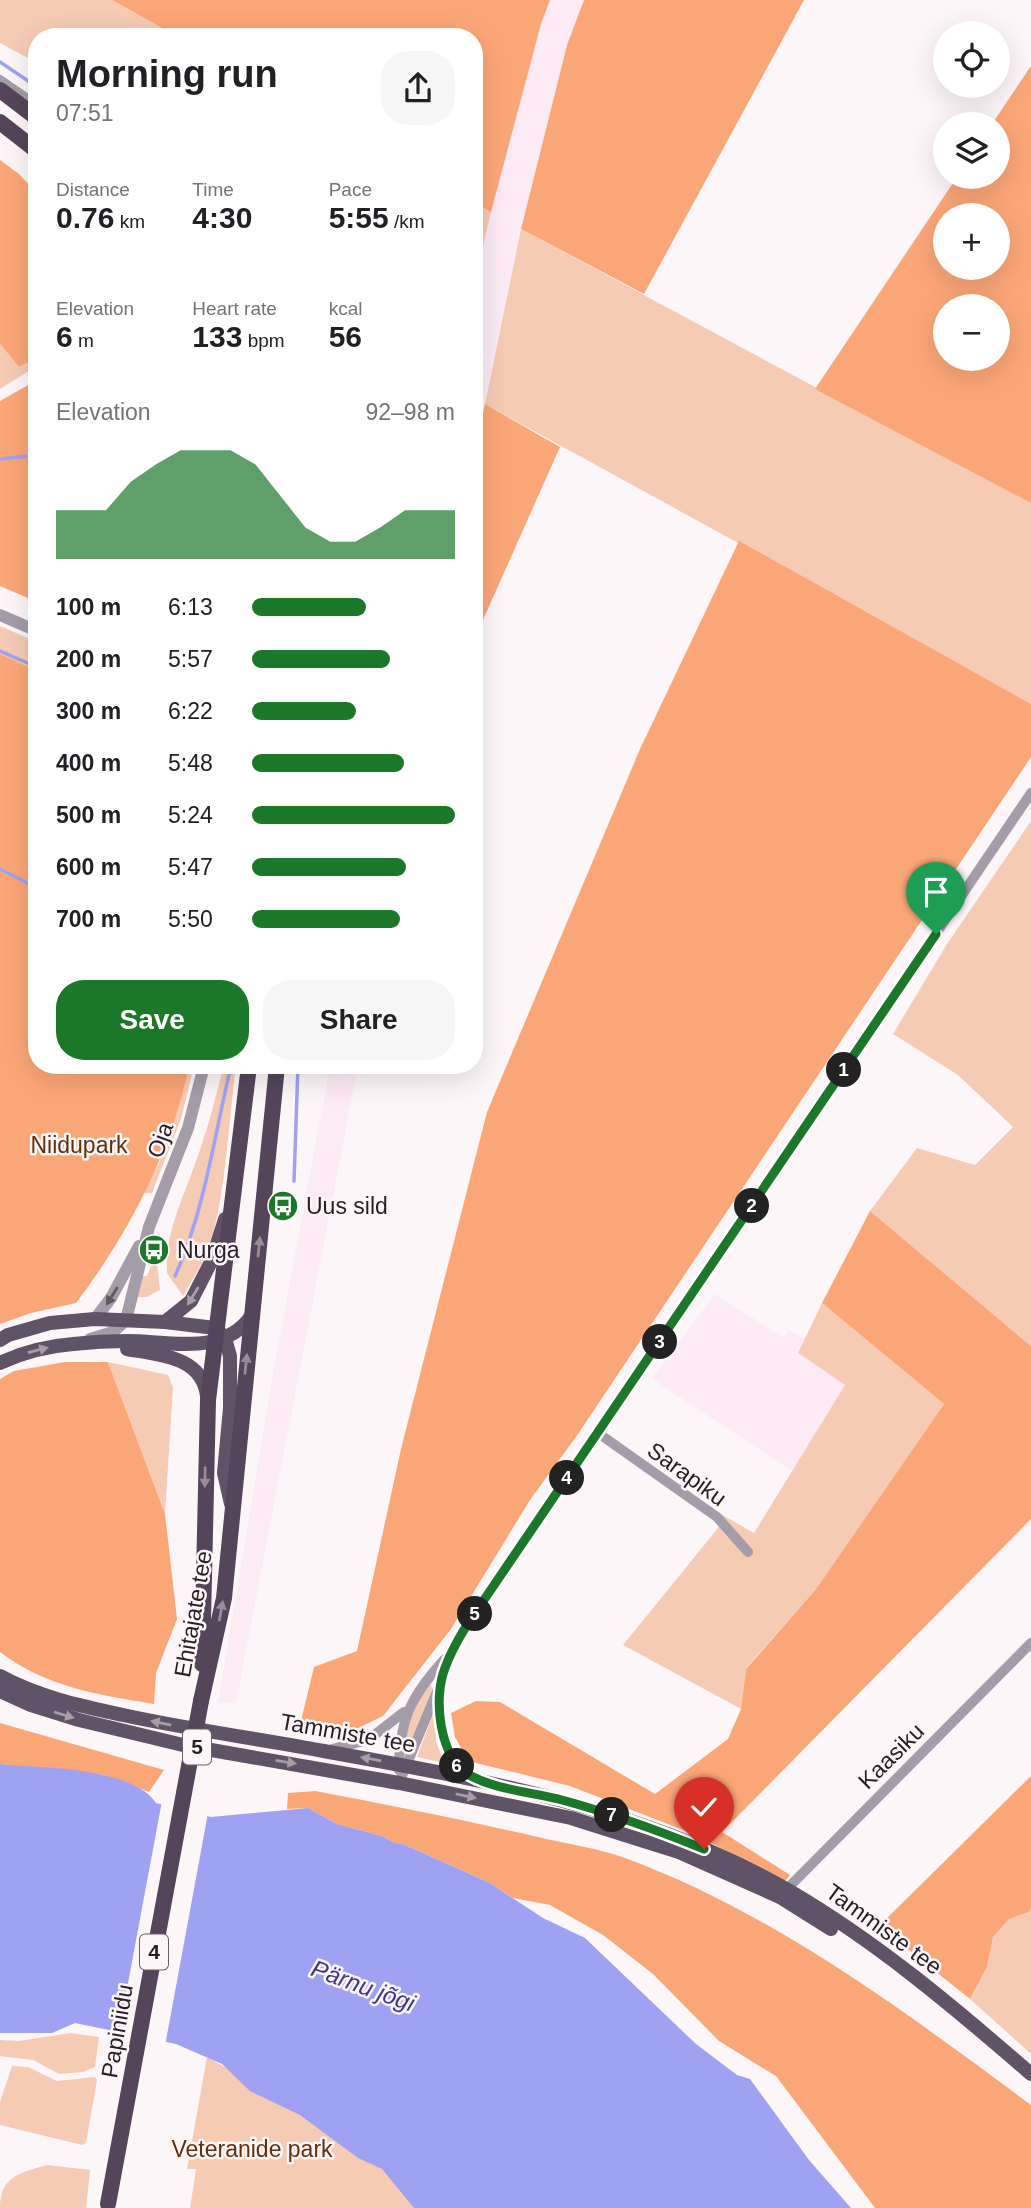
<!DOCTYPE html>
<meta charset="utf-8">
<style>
body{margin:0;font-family:Helvetica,sans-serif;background:#f6f6f6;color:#202124;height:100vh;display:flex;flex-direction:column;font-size:26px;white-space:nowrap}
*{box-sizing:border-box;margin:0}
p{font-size:23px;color:#757577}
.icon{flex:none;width:38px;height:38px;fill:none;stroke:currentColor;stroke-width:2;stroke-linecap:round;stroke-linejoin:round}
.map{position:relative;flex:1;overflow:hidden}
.panel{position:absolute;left:28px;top:28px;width:455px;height:1046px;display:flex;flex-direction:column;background:#fff;border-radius:28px;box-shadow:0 7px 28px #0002}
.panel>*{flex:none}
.controls{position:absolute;left:933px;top:21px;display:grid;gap:14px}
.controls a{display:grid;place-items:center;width:77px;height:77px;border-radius:50%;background:#fff;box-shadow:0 7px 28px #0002;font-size:35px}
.pin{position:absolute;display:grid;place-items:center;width:60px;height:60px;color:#fff;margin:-72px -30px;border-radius:50% 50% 50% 0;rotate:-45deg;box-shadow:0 0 7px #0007}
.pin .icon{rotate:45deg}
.km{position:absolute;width:35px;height:35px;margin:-18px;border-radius:50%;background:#222;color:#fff;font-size:19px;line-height:35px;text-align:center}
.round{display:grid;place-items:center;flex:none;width:74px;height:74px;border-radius:28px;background:#f6f6f6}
.headline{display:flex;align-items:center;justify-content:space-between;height:119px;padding:0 28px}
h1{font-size:38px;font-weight:800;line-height:52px}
.figures{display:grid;grid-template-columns:repeat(3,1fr);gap:10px;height:119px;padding:7px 28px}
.figures div{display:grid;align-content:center}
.figures b{font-size:30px;font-weight:800}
.figures small{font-size:19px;font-weight:400}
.figures p{font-size:19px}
.chart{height:196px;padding:14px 28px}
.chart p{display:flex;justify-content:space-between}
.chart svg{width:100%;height:126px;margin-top:7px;fill:#1b7828;opacity:.7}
.action{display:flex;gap:14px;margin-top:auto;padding:14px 28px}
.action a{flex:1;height:80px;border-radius:28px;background:#1b7828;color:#fff;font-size:28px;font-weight:800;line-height:80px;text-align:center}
.action a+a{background:#f6f6f6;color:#202124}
ul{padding:0 28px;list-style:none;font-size:23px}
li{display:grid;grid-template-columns:112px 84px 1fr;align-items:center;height:52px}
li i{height:18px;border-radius:9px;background:#1b7828}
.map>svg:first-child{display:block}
</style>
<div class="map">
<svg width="1031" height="2208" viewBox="0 0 1031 2208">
<rect width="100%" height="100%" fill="#fdf6f9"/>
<!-- built -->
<g fill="#fcebf4">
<polygon points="550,0 584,0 567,45 521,228 474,456 474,285 490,212 541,24"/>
<polygon points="330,1066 358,1066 236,1703 218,1703 274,1368"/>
<polygon points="715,1294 784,1338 789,1330 805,1339 798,1353 845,1385 793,1472 652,1379"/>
</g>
<!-- green -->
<g fill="#f6cbb4">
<polygon points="0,0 112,0 178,37 37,37 37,63 0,43"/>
<polygon points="474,203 491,212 474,285"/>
<polygon points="521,229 1031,503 1031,704 485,404"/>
<polygon points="0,344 19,367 37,358 37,366 0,389"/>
<polygon points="0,626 37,642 37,672 0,655"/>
<polygon points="1031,821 1031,1346 870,1211 917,1148 975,1165 1013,1127 958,1075 893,1034 947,944"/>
<polygon points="189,1066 194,1066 181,1119 152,1193 144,1193 160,1161"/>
<path d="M224 1066H236C229 1119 226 1187 212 1238 206 1259 194 1277 183 1296L167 1273C165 1233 182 1201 195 1164 207 1132 215 1099 224 1066Z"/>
<polygon points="156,1255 160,1290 147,1297 137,1297 142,1276 147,1276"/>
<polygon points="822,1303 944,1404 816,1589 746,1668 741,1709 623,1645 718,1528 721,1514 754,1533 845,1385 798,1353"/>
<polygon points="108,1362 168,1375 173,1387 165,1514"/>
<path d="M431 1684 432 1689 405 1756C399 1732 417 1701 431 1684Z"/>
<polygon points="435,1709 436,1742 445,1763 417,1757"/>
<polygon points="1031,1908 1031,2054 970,1999 987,1967 993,1937 1009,1919 1029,1912"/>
<polygon points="70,2033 99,2037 95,2067 83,2072 59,2074 33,2060 0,2056 0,2040 19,2041"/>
<polygon points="207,2057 269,2092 406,2181 415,2208 190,2208 196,2169 187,2169"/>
<polygon points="12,2066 28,2067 57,2081 95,2077 97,2080 86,2143 82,2145 0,2125 0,2102"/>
<path d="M47 2165 90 2170 86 2208H0C0 2176 20 2173 47 2165Z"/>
</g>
<!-- forest -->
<g fill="#fba677" fill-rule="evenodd">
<polygon points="112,0 550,0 541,24 491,212 474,203 474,37 178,37"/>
<polygon points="584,0 804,0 644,294 521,229 567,45"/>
<path d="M1031 66V503L815 389 957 177H998V124H992ZM945 215H998V268H945ZM945 306H998V359H945Z"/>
<polygon points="0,160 19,174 37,193 37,358 19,367 0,344"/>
<polygon points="37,380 37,602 0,586 0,401"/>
<polygon points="485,404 560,447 474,640 474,456"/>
<polygon points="739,541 1031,704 1031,757 578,1434 530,1500 451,1629 383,1716 348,1733 300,1725 314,1667 357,1651 401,1449 487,1112 640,749"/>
<path d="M0 654 37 671V1066H189C171 1153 129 1233 76 1303L31 1313 0 1324Z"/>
<polygon points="870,1211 1031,1346 1031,1519 722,1832 790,1875 785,1881 696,1835 570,1786 468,1761 455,1737 451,1713 476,1701 500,1702 655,1794 728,1739 741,1709 746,1669 816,1589 944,1404 822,1303"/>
<path d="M65 1362H108L165 1514 177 1619 156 1673 154 1704C99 1695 46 1687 0 1652V1379L14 1371Z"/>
<polygon points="0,1723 164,1770 149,1792 104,1775 0,1764"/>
<polygon points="1031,1776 1031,1908 1029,1912 1009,1919 993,1937 987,1967 970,1999 879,1926"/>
<path d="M315 1791C389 1805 464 1820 538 1837 566 1844 598 1848 625 1858 774 1913 904 2011 1031 2105V2208H875L776 2076 719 2041 653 1974 603 1935 550 1905 513 1898 490 1883 403 1844 395 1843 382 1836 337 1824 308 1808 287 1809 288 1793Z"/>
</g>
<!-- water -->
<path fill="#9fa1f3" d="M0 1764C41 1768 132 1767 156 1803L211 1817 308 1808 337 1824 382 1836 395 1843 403 1844 490 1883 543 1918 585 1938 696 2044 737 2075 750 2079 809 2160 851 2208H414L382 2169 358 2158 300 2115 250 2091 222 2064 176 2044 75 2023 52 2033H0Z"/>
<!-- pier -->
<polygon fill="#fdf6f9" points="162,1801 208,1813 165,2046 118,2037"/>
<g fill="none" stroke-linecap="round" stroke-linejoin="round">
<!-- stream -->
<g stroke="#9fa1f3" stroke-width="3.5">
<polyline points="0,62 37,87"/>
<polyline points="0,459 37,455"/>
<polyline points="0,651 37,667"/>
<polyline points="0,869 37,888"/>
<polyline points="294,1181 298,1066"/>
<path d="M175 1276C205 1210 214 1136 231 1066"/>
</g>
<!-- minor -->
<g stroke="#a49ca8" stroke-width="10">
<polyline points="0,80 29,100 37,109"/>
<polyline points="598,1433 717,1517 748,1552"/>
<path d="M441 1691C440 1724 440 1759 473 1776"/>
<polyline points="332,1749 368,1740 404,1712"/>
<path d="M399 1770C399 1720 411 1696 445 1659"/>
<polyline points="399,1783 459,1638 1031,793"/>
<polyline points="782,1894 1031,1643"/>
</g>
<!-- tertiary -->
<g stroke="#a49ca8" stroke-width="12">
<polyline points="0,615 37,631"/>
<polyline points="95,1319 111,1298 139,1246"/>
<polyline points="90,1339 113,1332 126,1320 149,1227 188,1128 204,1066"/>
</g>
<!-- primary -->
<g stroke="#605267" stroke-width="14">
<polyline points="165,1322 191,1301 212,1260 225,1219"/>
<polyline points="0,1340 8,1335 50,1323 95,1319 165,1322 215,1328 225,1338 230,1356 230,1408 224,1473 231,1504"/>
<path d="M127 1349C159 1355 202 1356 207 1396"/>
<path d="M0 1363C23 1352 48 1346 73 1344 91 1342 109 1341 127 1341 170 1341 224 1357 252 1315"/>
<path d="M0 1676C38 1697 81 1706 123 1715 192 1730 261 1739 329 1752 486 1780 649 1810 788 1890 876 1941 955 2008 1031 2074"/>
<polyline points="0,1691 31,1705 79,1720 183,1745 399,1783 571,1818 679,1852 780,1897 831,1929"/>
</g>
<!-- trunk -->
<g stroke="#54455b" stroke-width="16">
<polyline points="0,90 37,118"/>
<polyline points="0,122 37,151"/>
<polyline points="202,1664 208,1400 249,1066"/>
<polyline points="201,1701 224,1598 277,1066"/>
</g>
<!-- trunk-bridge -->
<polyline stroke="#54455b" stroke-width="16" points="108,2204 201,1701"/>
</g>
<!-- one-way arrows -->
<defs><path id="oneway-solid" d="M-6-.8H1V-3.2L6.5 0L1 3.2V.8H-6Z" transform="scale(1.75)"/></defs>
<g fill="#988c9a">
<use href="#oneway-solid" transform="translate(259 1247) rotate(-84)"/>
<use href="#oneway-solid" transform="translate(246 1364) rotate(-84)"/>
<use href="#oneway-solid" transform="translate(205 1477) rotate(91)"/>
<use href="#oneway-solid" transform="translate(221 1611) rotate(-80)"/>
</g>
<use fill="#61575f" href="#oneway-solid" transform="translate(112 1296) rotate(122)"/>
<g fill="#a79ca9">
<use href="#oneway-solid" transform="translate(193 1296) rotate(121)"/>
<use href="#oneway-solid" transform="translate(38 1350) rotate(-14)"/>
<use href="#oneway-solid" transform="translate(64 1715) rotate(17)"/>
<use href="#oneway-solid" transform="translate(161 1723) rotate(-168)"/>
<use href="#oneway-solid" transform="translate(371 1759) rotate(-170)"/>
<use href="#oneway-solid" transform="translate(286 1762) rotate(9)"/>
<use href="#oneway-solid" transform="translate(466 1796) rotate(11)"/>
</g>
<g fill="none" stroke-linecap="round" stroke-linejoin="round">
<!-- route casing -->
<g stroke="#fff" stroke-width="14">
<path id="route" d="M704 1849C657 1830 610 1813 562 1800 531 1792 497 1790 469 1775 439 1757 433 1698 445 1668 455 1641 472 1617 488 1594L936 934"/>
</g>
<!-- route -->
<use href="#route" stroke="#1b7828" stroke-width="9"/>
</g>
<!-- icons -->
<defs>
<g id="bus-disc" transform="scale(1.575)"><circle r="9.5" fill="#1b7828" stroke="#fdf6f9"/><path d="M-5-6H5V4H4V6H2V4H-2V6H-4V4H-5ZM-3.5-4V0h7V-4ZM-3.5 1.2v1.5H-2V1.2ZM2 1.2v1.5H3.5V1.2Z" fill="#fff"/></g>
</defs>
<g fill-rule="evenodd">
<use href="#bus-disc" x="283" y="1206"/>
<use href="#bus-disc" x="154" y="1250"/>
</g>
<g text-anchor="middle" stroke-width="5" stroke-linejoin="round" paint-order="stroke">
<!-- shield labels -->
<g fill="#fdf6f9" stroke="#695f64" stroke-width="2">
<rect x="183" y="1729.5" width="28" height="35" rx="5"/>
<rect x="140" y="1934.5" width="28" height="35" rx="5"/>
</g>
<g font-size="21" font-weight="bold" fill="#2a1e24">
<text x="197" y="1754">5</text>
<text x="154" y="1959">4</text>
</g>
<!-- street labels -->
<g font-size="23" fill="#2a1e24" stroke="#fdf6f9">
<text transform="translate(160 1140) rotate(-70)" y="8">Oja</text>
<text transform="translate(687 1474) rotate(36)" y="8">Sarapiku</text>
<text transform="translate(193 1614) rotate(-80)" y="8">Ehitajate tee</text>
<text transform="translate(348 1733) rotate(10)" y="8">Tammiste tee</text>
<text transform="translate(891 1756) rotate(-45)" y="8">Kaasiku</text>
<text transform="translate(884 1929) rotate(36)" y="8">Tammiste tee</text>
<text transform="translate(117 2031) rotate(-80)" y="8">Papiniidu</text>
</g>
<!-- park labels -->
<g font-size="23" fill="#642f0b" stroke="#fdf6f9">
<text x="79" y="1153">Niidupark</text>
<text x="252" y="2157">Veteranide park</text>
</g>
<!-- poi labels -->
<g font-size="23" fill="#2a1e24" stroke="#fdf6f9" text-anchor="start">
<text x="306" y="1214">Uus sild</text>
<text x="177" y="1258">Nurga</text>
</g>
<!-- water labels -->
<g font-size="24" font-style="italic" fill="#3f3492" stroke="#fdf6f9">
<text transform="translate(363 1986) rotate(20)" y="8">Pärnu jõgi</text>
</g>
</g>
</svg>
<div class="controls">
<a><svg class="icon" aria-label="locate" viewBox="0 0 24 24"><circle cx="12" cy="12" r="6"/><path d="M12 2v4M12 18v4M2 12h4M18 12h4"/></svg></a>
<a><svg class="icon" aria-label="layers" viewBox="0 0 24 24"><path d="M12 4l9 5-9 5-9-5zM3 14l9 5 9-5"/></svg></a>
<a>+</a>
<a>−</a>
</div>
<div class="pin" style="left:936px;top:934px;background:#1e9e55"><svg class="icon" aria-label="arrive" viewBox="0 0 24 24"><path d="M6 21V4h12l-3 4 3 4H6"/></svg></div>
<div class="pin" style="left:704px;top:1849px;background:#d93025"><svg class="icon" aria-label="check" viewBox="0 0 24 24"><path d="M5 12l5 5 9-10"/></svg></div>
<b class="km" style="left:844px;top:1070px">1</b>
<b class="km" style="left:752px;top:1206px">2</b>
<b class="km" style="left:660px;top:1342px">3</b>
<b class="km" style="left:567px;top:1478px">4</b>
<b class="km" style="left:475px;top:1614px">5</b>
<b class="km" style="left:457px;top:1766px">6</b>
<b class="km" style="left:612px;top:1815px">7</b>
<section class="panel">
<div class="headline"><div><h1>Morning run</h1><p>07:51</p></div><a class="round"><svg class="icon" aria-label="share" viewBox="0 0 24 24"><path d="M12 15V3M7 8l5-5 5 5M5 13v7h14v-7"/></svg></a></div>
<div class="figures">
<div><p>Distance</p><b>0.76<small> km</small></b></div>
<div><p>Time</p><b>4:30</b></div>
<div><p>Pace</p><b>5:55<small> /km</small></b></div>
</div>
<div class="figures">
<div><p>Elevation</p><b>6<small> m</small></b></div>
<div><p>Heart rate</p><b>133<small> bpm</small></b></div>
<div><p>kcal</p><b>56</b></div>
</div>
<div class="chart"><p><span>Elevation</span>92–98 m</p>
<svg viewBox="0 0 160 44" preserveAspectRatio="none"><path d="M0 44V27L10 27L20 27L30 17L40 11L50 6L60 6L70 6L80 11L90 22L100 33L110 38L120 38L130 33L140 27L150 27L160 27V44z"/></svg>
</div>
<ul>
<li><b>100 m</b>6:13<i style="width:56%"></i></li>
<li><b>200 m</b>5:57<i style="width:68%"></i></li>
<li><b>300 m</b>6:22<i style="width:51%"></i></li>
<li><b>400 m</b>5:48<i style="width:75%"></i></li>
<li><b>500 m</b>5:24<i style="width:100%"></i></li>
<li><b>600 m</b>5:47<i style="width:76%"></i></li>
<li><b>700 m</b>5:50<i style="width:73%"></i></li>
</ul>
<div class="action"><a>Save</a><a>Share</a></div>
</section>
</div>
